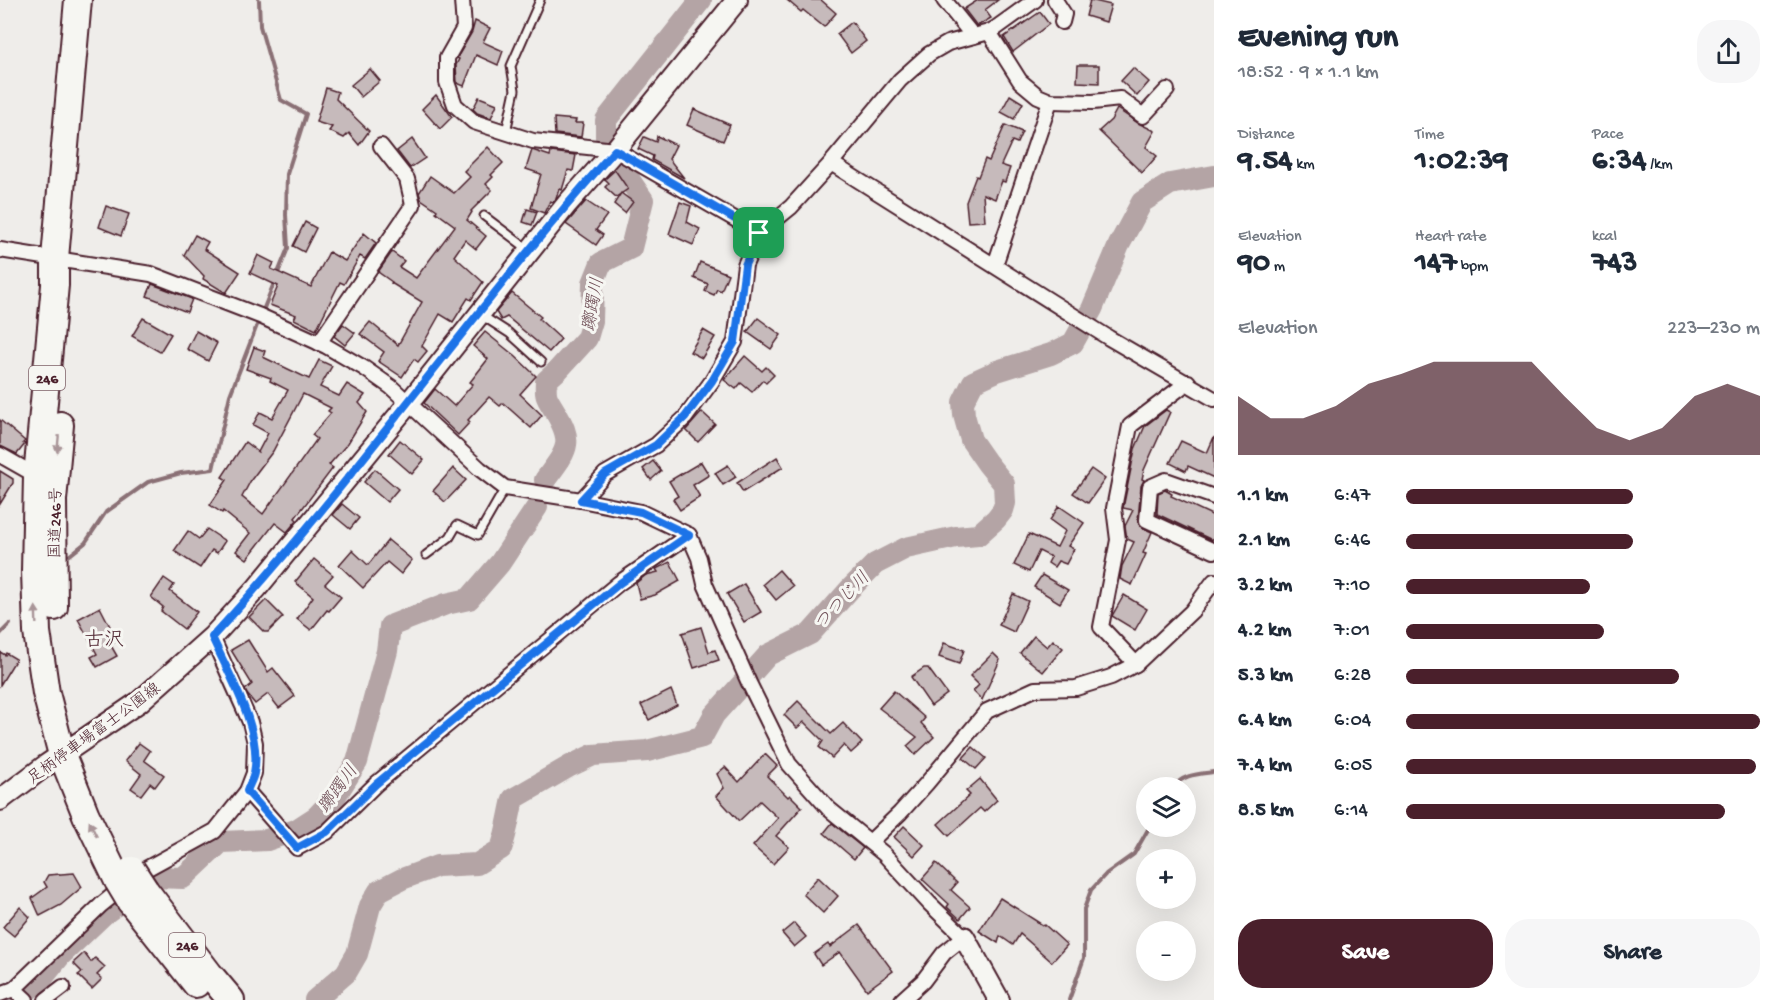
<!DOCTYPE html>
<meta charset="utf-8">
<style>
body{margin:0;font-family:"Gochi Hand","Klee One",sans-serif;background:#f6f6f7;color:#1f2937;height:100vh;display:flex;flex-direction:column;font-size:22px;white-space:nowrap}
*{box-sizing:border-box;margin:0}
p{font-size:20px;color:#747a83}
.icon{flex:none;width:33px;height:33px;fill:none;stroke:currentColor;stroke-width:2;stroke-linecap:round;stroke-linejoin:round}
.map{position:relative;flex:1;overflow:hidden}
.sheet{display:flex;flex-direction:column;background:#fff;width:570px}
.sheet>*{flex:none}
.tools{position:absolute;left:1136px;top:777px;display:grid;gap:12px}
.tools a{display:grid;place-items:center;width:60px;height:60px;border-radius:50%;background:#fff;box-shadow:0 6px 24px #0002;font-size:30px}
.pin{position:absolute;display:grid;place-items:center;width:51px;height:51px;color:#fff;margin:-26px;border-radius:12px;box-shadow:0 3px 9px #0006}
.round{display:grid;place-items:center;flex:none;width:63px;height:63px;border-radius:24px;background:#f6f6f7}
.overview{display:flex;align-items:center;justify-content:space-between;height:102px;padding:0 24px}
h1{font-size:33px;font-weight:700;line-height:45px}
.stats{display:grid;grid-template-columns:repeat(3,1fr);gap:9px;height:102px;padding:6px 24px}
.stats div{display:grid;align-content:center}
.stats b{font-size:30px;font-weight:700}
.stats small{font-size:16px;font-weight:400}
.stats p{font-size:16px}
.chart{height:168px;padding:12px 24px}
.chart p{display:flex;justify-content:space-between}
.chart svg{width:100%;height:108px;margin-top:6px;fill:#4a1f2b;opacity:.7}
.button{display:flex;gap:12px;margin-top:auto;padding:12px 24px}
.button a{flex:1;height:69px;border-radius:24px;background:#4a1f2b;color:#fff;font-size:24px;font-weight:700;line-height:69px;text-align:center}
.button a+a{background:#f6f6f7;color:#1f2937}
ul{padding:0 24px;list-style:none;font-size:20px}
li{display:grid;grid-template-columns:96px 72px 1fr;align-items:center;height:45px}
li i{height:15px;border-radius:8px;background:#4a1f2b}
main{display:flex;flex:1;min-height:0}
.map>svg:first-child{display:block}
</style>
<main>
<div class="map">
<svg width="1214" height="1000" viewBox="0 0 1214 1000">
<rect width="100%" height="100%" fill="#efedea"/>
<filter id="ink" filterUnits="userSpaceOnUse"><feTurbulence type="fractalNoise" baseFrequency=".0167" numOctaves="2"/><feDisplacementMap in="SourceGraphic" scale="12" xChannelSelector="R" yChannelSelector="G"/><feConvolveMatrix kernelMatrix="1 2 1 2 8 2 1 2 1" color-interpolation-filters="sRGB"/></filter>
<g filter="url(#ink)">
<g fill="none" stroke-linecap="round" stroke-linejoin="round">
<!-- stream -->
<g stroke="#8a6f74" stroke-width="4">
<polyline points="259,0 260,26 281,100 306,114 287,174 286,215 288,248 262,313"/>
<polyline points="70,555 85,543 106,512 148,482 181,473 213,469 230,395 259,320"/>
<polyline points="0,634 10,624"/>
<path d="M1173 788C1182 774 1199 774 1214 772"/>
<polyline points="1069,1000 1084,958 1084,909 1091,890 1106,874 1134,854 1150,826"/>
</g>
<!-- river -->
<g stroke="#b4a4a5" stroke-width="22">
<polyline points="606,137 606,120 701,0"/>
<path d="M545 480C568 449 575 443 553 408 546 397 545 395 546 381L558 370 587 338 592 321 593 283 601 263 631 248 643 200 618 163"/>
<polyline points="11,1000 25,992 41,980 61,955 103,915 154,877 183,878 221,842 267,840 296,830 316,817 335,797 357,762 387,651 390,626 446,604 469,599 500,563 537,507"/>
<path d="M315 1000 346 973 357 954 370 906 379 891 402 879 437 866 477 864 501 849C507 832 509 816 513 799L570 766 593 755 647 751 702 737 714 715 768 655 810 634 850 589 875 564 906 548 956 537 978 535 996 519 1003 510 1005 503 1004 484 987 463 971 440 964 415 963 402 973 382 997 371 1051 354 1073 343 1092 309 1119 245 1142 202 1170 184 1214 176"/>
</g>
</g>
<!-- building -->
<g fill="#c6babb" stroke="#4a1f2b" stroke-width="1.5" fill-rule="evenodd">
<polygon points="787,0 821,0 836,13 824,27 803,10 801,12"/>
<polygon points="978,0 998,0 985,10 991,18 977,26 964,9"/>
<polygon points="1090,0 1111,5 1106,22 1086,16"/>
<polygon points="1040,12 1049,24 1013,52 1004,37"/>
<polygon points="475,21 490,28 483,42 503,51 498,65 476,55 464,86 457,83 456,65 459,59 457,58 472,32"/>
<polygon points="852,22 866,41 851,53 837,34"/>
<polygon points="1078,65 1099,65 1099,83 1077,82"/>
<polygon points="1133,68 1149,82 1137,96 1121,81"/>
<polygon points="370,69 380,81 361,97 351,85"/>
<polygon points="326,88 338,92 336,99 369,131 359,145 349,133 344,138 329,131 332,127 316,122"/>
<polygon points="436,95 452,117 440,129 422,109"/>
<polygon points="1010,95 1023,103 1014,119 1001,112"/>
<polygon points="479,97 497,104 491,118 477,113 473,109"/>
<polygon points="694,109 730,125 723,141 687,125"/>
<polygon points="1117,109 1138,123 1155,131 1146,147 1157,156 1142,173 1099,131 1111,120"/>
<polygon points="554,118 576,120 575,123 583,123 581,137 555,134"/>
<polygon points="1005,125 1022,132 1017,143 1012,141 1001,165 1010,168 1005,182 1002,181 995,199 983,194 985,221 968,222 966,202 976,176 978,177 985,159 989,161"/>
<polygon points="657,136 676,145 669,159 684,178 652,160 653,156 638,149 644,137 656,142"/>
<polygon points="412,139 425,158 410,168 397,151"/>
<polygon points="488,147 503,163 491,175 493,177 486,184 492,190 471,211 472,212 467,220 486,236 476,249 465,240 454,256 483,282 471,300 468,298 453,322 440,314 422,346 427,351 418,362 414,359 402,377 378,361 384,352 360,334 370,322 398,345 422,302 391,283 392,282 378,272 392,252 404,261 399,267 416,278 455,226 436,212 437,210 421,199 419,193 430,176 454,193 470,177 464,171"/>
<polygon points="532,150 550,156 551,152 576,155 573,171 568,170 562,190 559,189 556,199 553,202 550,201 544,213 531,208 541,174 526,169"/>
<polygon points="615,170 628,189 616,197 605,187 609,183 605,179"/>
<polygon points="621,193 633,202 625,213 614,204"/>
<polygon points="586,201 607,215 596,230 603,235 596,245 566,224"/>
<polygon points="680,202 691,206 687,222 700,229 693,245 669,234"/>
<polygon points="106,206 129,214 121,236 99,227"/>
<polygon points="527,209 537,212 532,225 523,222"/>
<polygon points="305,222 316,228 304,252 293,246"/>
<polygon points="364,233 376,243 365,259 360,256 344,284 340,282 316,330 294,319 296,315 270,305 278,286 250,273 258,255 274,263 271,269 311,287 329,252 345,261"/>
<polygon points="195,235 208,242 204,249 240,272 226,293 203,279 204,276 184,255"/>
<polygon points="700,262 728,274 721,291 717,289 714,295 705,291 708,284 694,278"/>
<polygon points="152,284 192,299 187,312 147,296"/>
<polygon points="512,293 541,317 539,319 561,339 549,352 507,317 501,320 496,312"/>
<polygon points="143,318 171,334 160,352 132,336"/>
<polygon points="758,318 781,335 771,349 747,332"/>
<polygon points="343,324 355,333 345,345 334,336"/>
<polygon points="703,330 715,337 702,358 690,352"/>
<polygon points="196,331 217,343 208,361 187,349"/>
<polygon points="485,332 515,356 536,376 520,394 542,415 531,428 503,403 500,406 489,397 468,420 470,422 458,435 424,403 435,389 454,406 473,384 470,382 488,359 473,346"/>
<path d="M254 347 265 351 263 357 309 379 319 360 332 366 320 387 339 396 347 384 365 395 359 403 367 412 348 443 329 465 333 468 295 518 297 520 287 532 275 523 247 559 236 551 250 533 223 511 222 513 210 505 227 480 222 477 245 442 258 452 268 433 253 425 260 412 272 418 288 390 270 381 271 378 246 369ZM303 394 331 408 328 411 331 413 312 435 317 439 263 514 242 497 251 480 273 451Z"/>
<polygon points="745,356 762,371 766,367 774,375 766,383 763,380 752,392 741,383 736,389 724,380"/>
<polygon points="1166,410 1170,412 1144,470 1142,479 1144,480 1141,486 1138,520 1143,528 1152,532 1143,553 1146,554 1132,585 1120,579 1122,566 1134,542 1127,539 1125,526 1133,510 1123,508 1135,449 1145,426"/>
<polygon points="702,412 715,424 698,442 686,430"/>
<polygon points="0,420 25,441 23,443 25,444 17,454 0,446"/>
<polygon points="1214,437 1214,478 1188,466 1186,471 1170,463 1181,441 1207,453"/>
<polygon points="400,440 424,460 412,474 389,454"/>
<polygon points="777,457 783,467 743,492 737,483"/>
<polygon points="653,461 661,471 651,480 643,469"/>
<polygon points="701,462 709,475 693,485 700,497 680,510 673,499 678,496 669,481"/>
<polygon points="728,465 736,477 723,485 715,473"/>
<polygon points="453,468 466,480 445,502 433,491"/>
<polygon points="375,469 398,489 387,502 364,482"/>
<polygon points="1091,469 1105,479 1088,503 1073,493"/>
<polygon points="0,471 13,479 13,483 0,504"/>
<polygon points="1165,490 1172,494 1171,496 1214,516 1214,537 1212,540 1157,514 1158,493"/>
<polygon points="342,504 359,518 350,529 333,515"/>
<polygon points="1059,506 1084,523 1068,546 1074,549 1066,564 1058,561 1054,567 1048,563 1051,557 1039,551 1029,572 1014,565 1029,534 1057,547 1065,531 1050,520"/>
<polygon points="207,529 225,541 217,553 212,550 200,568 174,551 188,531 199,539"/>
<polygon points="388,540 412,560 401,574 387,562 363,588 339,565 352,550 368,565"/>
<polygon points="314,559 333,575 325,584 341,597 329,611 327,610 311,630 297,619 313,597 295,582"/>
<polygon points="670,562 680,581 655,595 640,599 636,583 646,575 658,572 656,569"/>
<polygon points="779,570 793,586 776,600 763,584"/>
<polygon points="1042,575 1068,590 1060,603 1034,587"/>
<polygon points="164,578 174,585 170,591 197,612 184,629 161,611 163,607 151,597"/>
<polygon points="744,584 761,612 744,622 727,594"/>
<polygon points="1013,594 1028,601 1014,632 999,625"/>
<polygon points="1124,595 1147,609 1135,630 1112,616"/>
<polygon points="266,600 283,617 268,632 264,632 249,617"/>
<polygon points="100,607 117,640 110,644 117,656 97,667 91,657 97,654 78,619"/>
<polygon points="701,627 709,652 715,650 719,660 694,668 682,633"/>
<polygon points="1034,636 1047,647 1053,640 1063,648 1043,672 1020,653"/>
<polygon points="248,640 268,672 273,668 295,696 279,708 268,694 255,704 247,694 245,690 252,684 231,650"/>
<polygon points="944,643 964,650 959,664 939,657"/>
<polygon points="0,652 5,655 6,653 16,659 0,685"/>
<polygon points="993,653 1000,660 982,700 973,691 979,685 970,676"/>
<polygon points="924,668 928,668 947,694 931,706 911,677"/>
<polygon points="671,690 677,705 649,720 641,705"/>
<polygon points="894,691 925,718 921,723 934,737 915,755 907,746 917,737 879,708"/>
<polygon points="798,701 831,734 843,723 862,743 851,753 844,745 832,758 819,747 823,741 804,722 797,728 784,715"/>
<polygon points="139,743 150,751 144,760 164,775 155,787 150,783 141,795 131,788 141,774 125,761"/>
<polygon points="973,747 986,758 976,769 963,758"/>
<polygon points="765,754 777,766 767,776 788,797 790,795 802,807 776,836 789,847 773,864 753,846 778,818 760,801 739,821 716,796 724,788 717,774 725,767 739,782"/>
<polygon points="980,779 997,800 984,812 980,808 949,836 938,824 970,795 966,791"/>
<polygon points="832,823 863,848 854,859 824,833"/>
<polygon points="904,826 924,845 914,856 894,837"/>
<polygon points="936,863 957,883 951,890 970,907 960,919 947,907 949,904 922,879"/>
<polygon points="74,873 82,887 61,905 40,916 32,898 47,887 44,882 48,875"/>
<polygon points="818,877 838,896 823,913 803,894"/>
<polygon points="1000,898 1044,926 1045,925 1067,945 1052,962 1020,934 1013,945 1000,936 998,943 979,931"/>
<polygon points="20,907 30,917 14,936 3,927"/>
<polygon points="794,923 806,937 794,947 782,933"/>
<polygon points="859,925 893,971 867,990 840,952 821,965 814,954 828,944 830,947"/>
<polygon points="84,953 91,962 95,958 105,967 97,975 102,979 92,989 78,975 82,972 73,963"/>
</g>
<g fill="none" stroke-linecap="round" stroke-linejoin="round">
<!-- lane casing -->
<g stroke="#4a1f2b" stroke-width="11">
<g id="lane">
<polyline points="506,132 515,90 511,66 540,0"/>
<polyline points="484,216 529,250"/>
<polyline points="481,315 509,333 541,362"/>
<polyline points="426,555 450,537 457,525 478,535 505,488"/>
</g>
</g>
<!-- street casing -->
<g stroke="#4a1f2b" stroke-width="18">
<g id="street">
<polyline points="462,0 464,28 447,58 447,82 455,105 474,122 533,141 615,150 759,233"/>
<polyline points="944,0 973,36"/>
<polyline points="1055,0 1064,14 1062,22"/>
<polyline points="989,32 1020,81 1038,96 1050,101 1093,102 1120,99 1143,116 1167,90"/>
<polyline points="831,163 1109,338 1214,399"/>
<polyline points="0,250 151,274 260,316 326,346 364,368 391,387 480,469 505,488 581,500 641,512 689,535 699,558 705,584 749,683 789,764 829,809 884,854 929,903 964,937 944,953 923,981 902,1000"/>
<polyline points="995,265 1050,101"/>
<polyline points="319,343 413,205 407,179 381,146"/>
<polyline points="0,455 37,476"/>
<polyline points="1214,497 1166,480 1150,487 1147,520 1214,551"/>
<polyline points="581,500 605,474 656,445 685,418 712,381 735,342 745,265 759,233 791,207 831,163 900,80 929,54 948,43 989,32 996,28 1035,0"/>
<polyline points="1136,664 1101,627 1118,540 1114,508 1130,426 1188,382"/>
<polyline points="247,791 297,848 327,832 376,784 619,583 689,535"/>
<polyline points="870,842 900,813 927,783 987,711 1035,689 1076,688 1111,677 1136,664 1192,611 1214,581"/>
<polyline points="14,989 26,1000"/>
<polyline points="0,994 14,989 101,905 144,870 215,831 247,791 254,773 255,743 250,722 212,637"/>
<polyline points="46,1000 63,987"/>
</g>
</g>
<!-- secondary casing -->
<g stroke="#4a1f2b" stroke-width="24">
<g id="secondary">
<polyline points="0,800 45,766 139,702 212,637 257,588 408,404 567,204 615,150 737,0"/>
<polyline points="964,937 999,1000"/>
</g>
</g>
<!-- highway casing -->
<g stroke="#4a1f2b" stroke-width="30">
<g id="highway">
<polyline points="78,0 55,258 55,285 37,476 35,571 37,632 46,693 62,755 86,815 118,881"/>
<polyline points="54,607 53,500 60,425"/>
<polyline points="145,890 210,975 231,1000"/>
<polyline points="130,901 196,984"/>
</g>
</g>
<!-- lane -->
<use href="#lane" stroke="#f6f6f2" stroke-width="7"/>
<!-- street -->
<use href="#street" stroke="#f6f6f2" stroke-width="14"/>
<!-- secondary -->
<use href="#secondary" stroke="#f6f6f2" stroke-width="20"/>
<!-- highway -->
<use href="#highway" stroke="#f6f6f2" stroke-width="26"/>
<!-- highway-bridge casing -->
<g stroke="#4a1f2b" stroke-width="30" stroke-linecap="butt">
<g id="highway-bridge">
<polyline points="132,870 145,890"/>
<polyline points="118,881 130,901"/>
</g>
</g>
<!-- highway-bridge -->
<use href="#highway-bridge" stroke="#f6f6f2" stroke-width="26"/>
</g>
<!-- one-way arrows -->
<defs><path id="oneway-solid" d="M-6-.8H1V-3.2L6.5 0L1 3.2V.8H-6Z" transform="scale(1.5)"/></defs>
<g fill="#a99598">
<use href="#oneway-solid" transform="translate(58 444) rotate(95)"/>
<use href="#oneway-solid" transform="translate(36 615) rotate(-92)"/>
<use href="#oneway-solid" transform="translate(93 829) rotate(-116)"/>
</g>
</g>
<g fill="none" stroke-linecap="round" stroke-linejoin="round" filter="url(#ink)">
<!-- route casing -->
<g stroke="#fff" stroke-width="12">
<path id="route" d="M615 150 759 233 745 265 735 342 712 381 685 417 656 445 605 474 581 500 641 512 689 535 620 583 376 784 327 832 297 848 247 791C249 785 253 779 254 773 263 731 229 675 212 637 355 482 474 307 615 150Z"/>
</g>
<!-- route -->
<use href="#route" stroke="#1a73e8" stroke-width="8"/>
</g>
<g text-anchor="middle" stroke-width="6" stroke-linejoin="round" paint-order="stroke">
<!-- shield labels -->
<g fill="#f6f6f2" stroke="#7e6067" stroke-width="1.5">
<rect x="29" y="366" width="36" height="24" rx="4.5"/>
<rect x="169" y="933" width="36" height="24" rx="4.5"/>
</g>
<g font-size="15" font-weight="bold" fill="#4a1f2b">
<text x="47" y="383">246</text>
<text x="187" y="950">246</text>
</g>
<!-- street labels -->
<g font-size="16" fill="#4a1f2b" stroke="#f6f6f2">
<text transform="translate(54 523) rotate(-89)" y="6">国道246号</text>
<text transform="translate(93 732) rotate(-36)" y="6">足柄停車場富士公園線</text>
</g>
<!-- water labels -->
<g font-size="18" font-style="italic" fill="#6f4e56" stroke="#f6f6f2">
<text transform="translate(592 304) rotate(-80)" y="6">躑躅川</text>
<text transform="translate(841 600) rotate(-47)" y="6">つつじ川</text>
<text transform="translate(337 788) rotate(-54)" y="6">躑躅川</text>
</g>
<!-- quarter labels -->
<g font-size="20" fill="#4a1f2b" stroke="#f6f6f2">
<text x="104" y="645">古沢</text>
</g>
</g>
</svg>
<div class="tools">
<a><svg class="icon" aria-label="layers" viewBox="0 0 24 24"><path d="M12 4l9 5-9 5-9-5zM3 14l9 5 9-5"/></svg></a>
<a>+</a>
<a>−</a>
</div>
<div class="pin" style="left:759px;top:233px;background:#1e9e55"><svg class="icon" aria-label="arrive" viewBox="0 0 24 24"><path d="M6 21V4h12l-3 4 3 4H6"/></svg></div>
</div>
<section class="sheet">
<div class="overview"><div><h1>Evening run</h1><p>18:52 · 9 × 1.1 km</p></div><a class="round"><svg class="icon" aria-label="share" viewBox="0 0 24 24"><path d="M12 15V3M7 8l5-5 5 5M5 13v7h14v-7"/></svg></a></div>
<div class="stats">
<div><p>Distance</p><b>9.54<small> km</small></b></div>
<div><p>Time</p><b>1:02:39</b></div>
<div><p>Pace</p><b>6:34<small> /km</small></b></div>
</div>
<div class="stats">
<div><p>Elevation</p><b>90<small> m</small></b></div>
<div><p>Heart rate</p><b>147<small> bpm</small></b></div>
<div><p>kcal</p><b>743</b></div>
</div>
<div class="chart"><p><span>Elevation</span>223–230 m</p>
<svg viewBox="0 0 160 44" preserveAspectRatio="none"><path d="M0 44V20L10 29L20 29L30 24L40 15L50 11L60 6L70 6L80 6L90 6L100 20L110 33L120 38L130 33L140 20L150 15L160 20V44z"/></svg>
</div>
<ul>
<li><b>1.1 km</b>6:47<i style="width:64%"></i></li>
<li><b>2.1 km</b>6:46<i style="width:64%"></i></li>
<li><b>3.2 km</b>7:10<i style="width:52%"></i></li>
<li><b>4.2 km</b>7:01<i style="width:56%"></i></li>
<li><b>5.3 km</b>6:28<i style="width:77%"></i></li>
<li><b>6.4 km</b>6:04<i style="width:100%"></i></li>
<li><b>7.4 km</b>6:05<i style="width:99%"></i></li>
<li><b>8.5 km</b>6:14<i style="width:90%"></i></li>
</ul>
<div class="button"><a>Save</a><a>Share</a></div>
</section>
</main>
